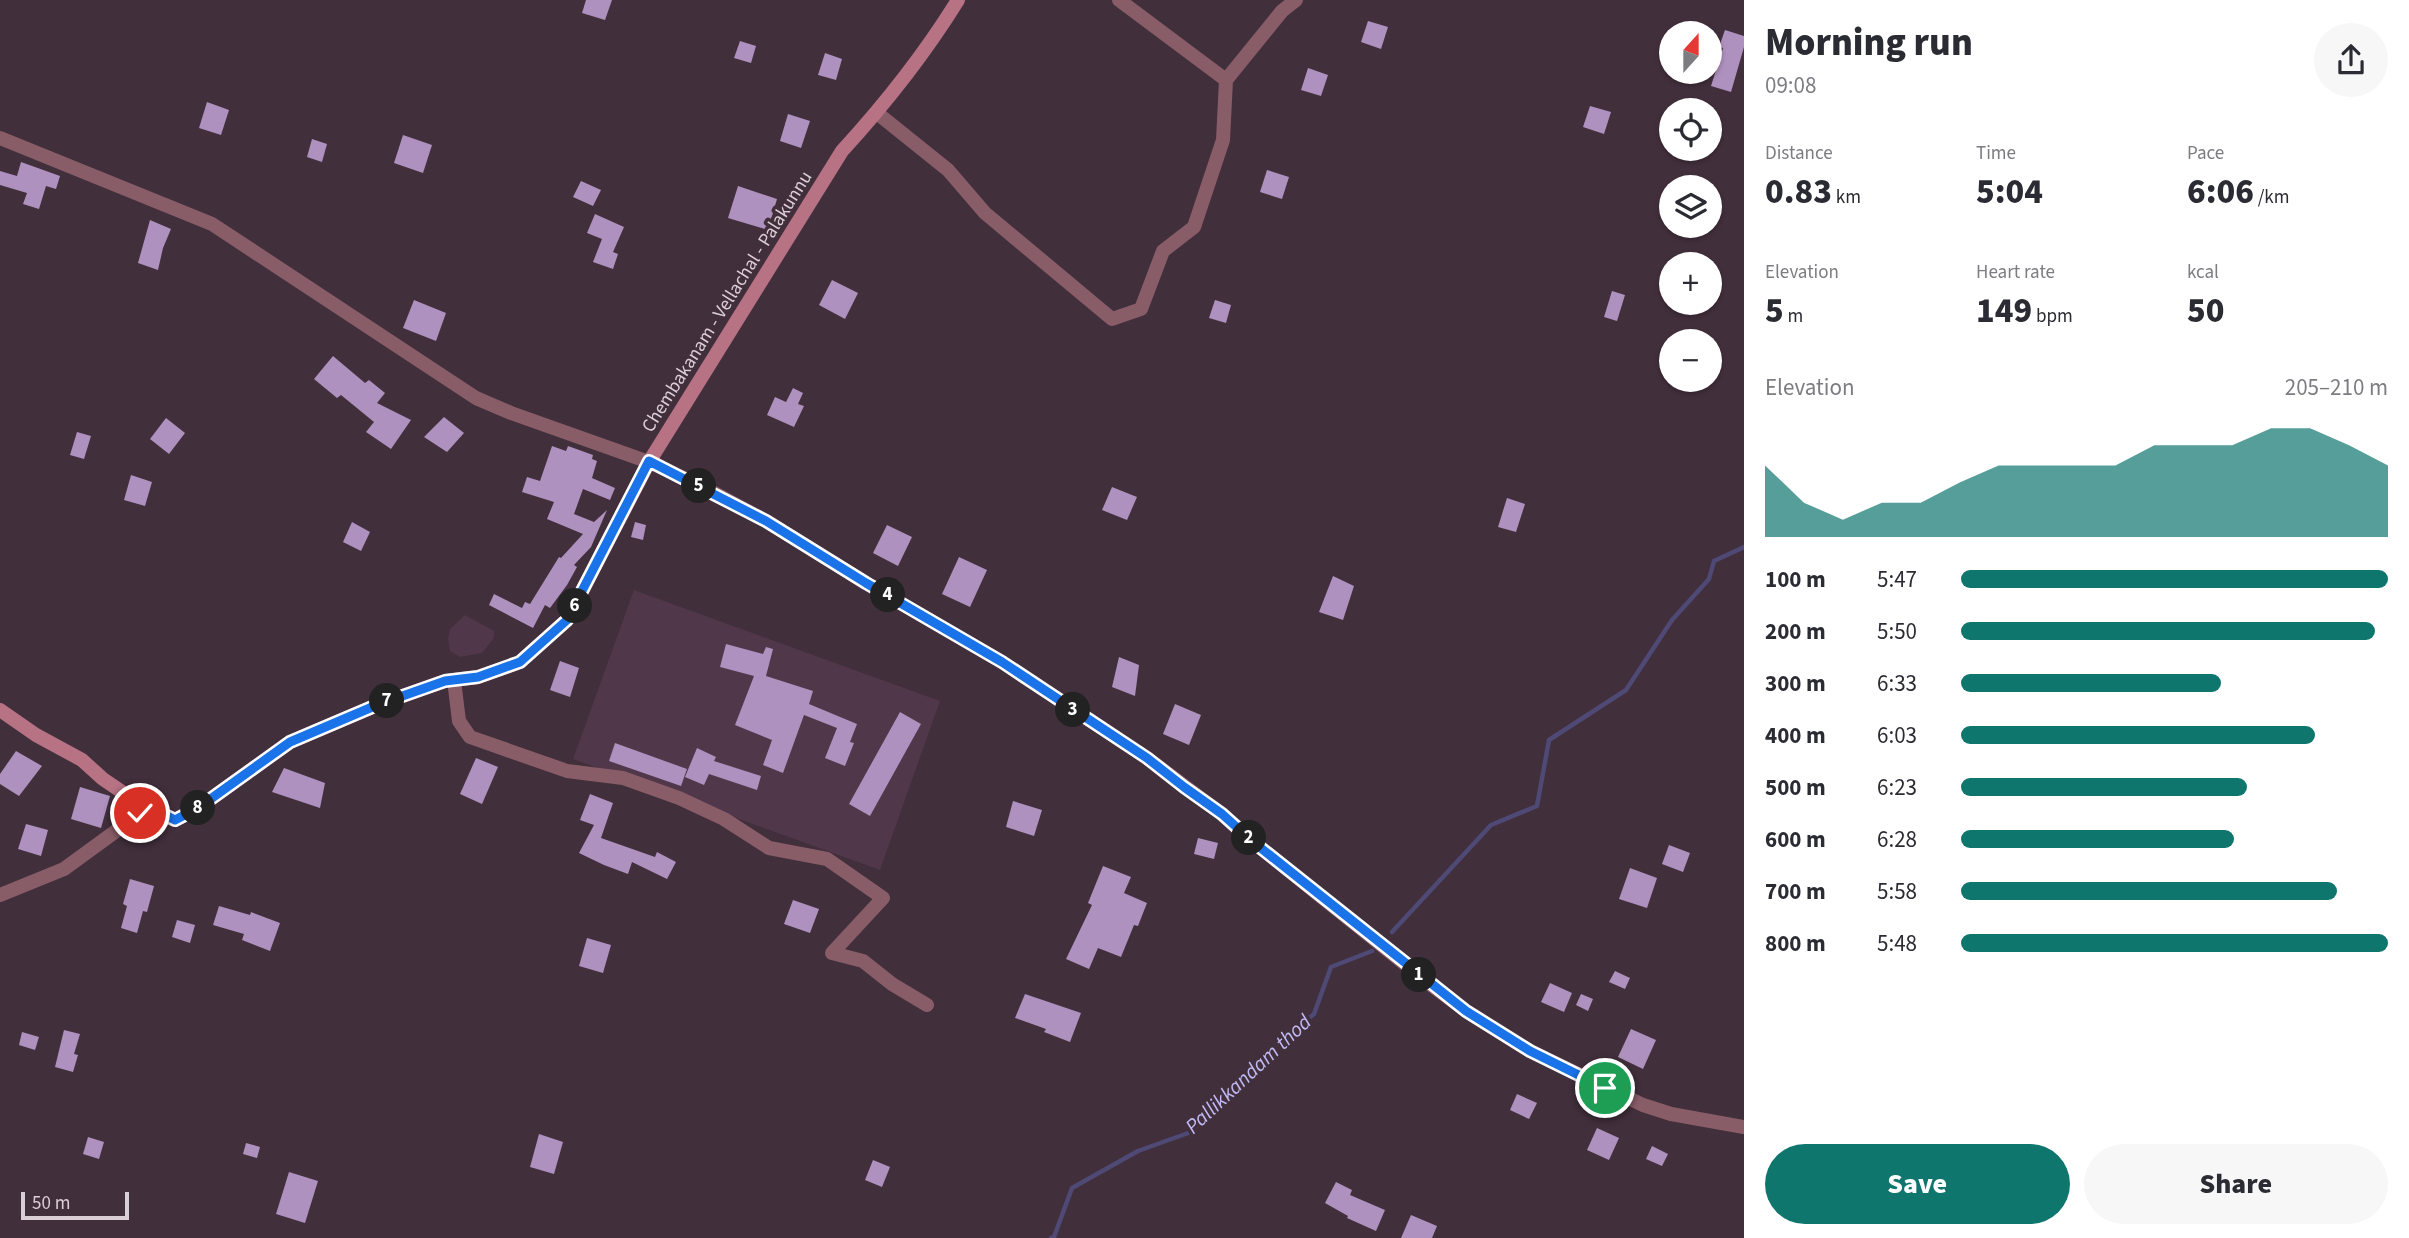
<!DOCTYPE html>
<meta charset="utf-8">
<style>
body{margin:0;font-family:"Source Sans 3",sans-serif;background:#f7f7f7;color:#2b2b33;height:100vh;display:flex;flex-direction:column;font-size:26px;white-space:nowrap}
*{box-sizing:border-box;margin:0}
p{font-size:23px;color:#7c7c81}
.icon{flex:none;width:38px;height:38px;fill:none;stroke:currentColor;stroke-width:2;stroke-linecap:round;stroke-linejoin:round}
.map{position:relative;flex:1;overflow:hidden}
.drawer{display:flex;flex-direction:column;background:#fff;width:665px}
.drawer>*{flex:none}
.needle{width:46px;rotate:21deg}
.fabs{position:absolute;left:1659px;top:21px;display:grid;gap:14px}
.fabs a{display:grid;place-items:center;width:63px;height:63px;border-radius:50%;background:#fff;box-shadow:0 2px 5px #0004;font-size:35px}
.scale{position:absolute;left:21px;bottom:18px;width:108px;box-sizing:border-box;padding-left:7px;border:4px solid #dbcfd7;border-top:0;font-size:19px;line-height:24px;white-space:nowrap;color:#dbcfd7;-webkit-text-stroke:5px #422f3c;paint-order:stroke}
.pin{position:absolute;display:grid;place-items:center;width:60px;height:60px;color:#fff;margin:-30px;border:4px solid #fff;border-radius:50%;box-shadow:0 2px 7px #0007}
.km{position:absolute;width:35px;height:35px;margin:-18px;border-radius:50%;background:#222;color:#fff;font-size:19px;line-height:35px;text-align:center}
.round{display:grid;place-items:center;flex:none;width:74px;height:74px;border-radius:37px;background:#f7f7f7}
.overview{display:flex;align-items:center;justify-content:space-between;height:119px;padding:0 21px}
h1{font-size:38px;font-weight:800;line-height:52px}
.figures{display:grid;grid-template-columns:repeat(3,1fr);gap:10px;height:119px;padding:7px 21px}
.figures div{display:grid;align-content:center}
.figures b{font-size:35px;font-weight:800}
.figures small{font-size:19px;font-weight:400}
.figures p{font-size:19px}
.chart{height:196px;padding:14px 21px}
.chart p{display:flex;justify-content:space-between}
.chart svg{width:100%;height:126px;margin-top:7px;fill:#0f766e;opacity:.7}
.cta{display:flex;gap:14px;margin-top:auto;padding:14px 21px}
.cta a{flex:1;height:80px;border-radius:42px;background:#0f766e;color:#fff;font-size:28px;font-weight:800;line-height:80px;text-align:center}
.cta a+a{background:#f7f7f7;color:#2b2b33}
ul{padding:0 21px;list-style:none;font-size:23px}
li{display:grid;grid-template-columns:112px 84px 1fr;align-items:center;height:52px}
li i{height:18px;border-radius:9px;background:#0f766e}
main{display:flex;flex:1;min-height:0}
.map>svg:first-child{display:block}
</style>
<main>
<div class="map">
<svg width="1744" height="1238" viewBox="0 0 1744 1238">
<rect width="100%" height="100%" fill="#422f3c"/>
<!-- built -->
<g fill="#503749">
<polygon points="634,590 940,701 880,870 573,759"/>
<polygon points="465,615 494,631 494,638 482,653 460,657 450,651 448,639 450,629"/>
</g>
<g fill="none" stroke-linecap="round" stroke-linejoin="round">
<!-- stream -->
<g stroke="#4e4975" stroke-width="4.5">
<polyline points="1392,932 1491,825 1537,806 1549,740 1626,690 1672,620 1709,579 1714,561 1744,547"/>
<polyline points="1051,1238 1054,1237 1072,1188 1138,1151 1191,1132 1250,1067 1314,1014 1331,967 1372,951"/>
</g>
</g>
<!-- building -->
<g fill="#ae91be">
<polygon points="586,0 612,0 605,20 582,13"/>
<polygon points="1368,21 1388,27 1381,49 1361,42"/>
<polygon points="1725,30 1744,36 1744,47 1731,92 1711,86 1723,48 1719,47"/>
<polygon points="740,41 756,46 751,63 734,58"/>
<polygon points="825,53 842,59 836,80 818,75"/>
<polygon points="1308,68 1328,75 1321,96 1301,90"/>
<polygon points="207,102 229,110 221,135 199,128"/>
<polygon points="1590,106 1611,112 1604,134 1583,127"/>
<polygon points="788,114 810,121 801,148 780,141"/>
<polygon points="403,135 432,145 423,173 394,163"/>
<polygon points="312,139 327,144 322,162 307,157"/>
<polygon points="21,162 60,176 56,189 46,186 39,209 23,204 27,193 0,185 0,171 17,176"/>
<polygon points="1267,170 1289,177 1282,199 1260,192"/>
<polygon points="581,181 601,190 593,206 573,197"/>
<polygon points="738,186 777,199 768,230 728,218"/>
<polygon points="595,214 624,227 613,252 618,254 613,269 593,262 602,239 587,233"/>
<polygon points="150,220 171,229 163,248 158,270 138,263"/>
<polygon points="832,280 858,293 845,319 819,305"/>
<polygon points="1612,291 1625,295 1617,321 1604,317"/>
<polygon points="414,300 446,313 436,341 403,328"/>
<polygon points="1215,300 1231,305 1226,323 1209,318"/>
<polygon points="333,356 365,383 369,380 385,393 377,403 411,420 391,449 366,432 374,422 341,395 337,398 314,379"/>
<polygon points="793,388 803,393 798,404 804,406 794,427 767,415 775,397 786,402"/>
<polygon points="444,417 464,433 447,452 424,437"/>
<polygon points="166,418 185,433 169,454 150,439"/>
<polygon points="77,432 91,436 84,459 70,455"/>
<polygon points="552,446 566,451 568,446 593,455 592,459 597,461 592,478 615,488 610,500 583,489 574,514 594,522 607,510 591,547 574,565 577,567 567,585 550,608 545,605 533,628 489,605 494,594 522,608 525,602 530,604 559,557 561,558 583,534 547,519 554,502 522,492 527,477 540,481"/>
<polygon points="131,475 152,482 145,506 124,500"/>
<polygon points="1112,487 1137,497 1127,520 1102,510"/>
<polygon points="1507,498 1525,504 1516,532 1498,527"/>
<polygon points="352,522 370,532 361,551 343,542"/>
<polygon points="635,522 646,525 643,540 631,537"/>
<polygon points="887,525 912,537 898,566 873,553"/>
<polygon points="959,557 987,570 970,607 942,594"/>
<polygon points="1333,576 1354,586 1343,620 1319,612"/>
<polygon points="726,644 763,654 766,647 773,649 766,676 813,691 809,704 857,724 850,742 854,743 845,766 825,758 837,728 804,715 783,773 763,765 772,740 735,725 754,676 720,667"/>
<polygon points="1119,657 1139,665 1135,696 1112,687"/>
<polygon points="560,661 579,668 570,697 550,690"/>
<polygon points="1175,704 1201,715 1189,745 1163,734"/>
<polygon points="900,712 921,724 870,816 849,804"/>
<polygon points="615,743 687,769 681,786 609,761"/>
<polygon points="697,748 716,757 714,761 761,776 757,790 709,774 704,785 685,777"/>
<polygon points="16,751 42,766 19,796 0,784 0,774"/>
<polygon points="476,758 498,767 482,804 460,794"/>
<polygon points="284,768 325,783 320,808 272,792"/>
<polygon points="80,787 110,796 101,828 71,819"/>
<polygon points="590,794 613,803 601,838 655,857 657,852 676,862 667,879 632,862 628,874 604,865 579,853 594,825 580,820"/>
<polygon points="1013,801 1042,810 1034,836 1006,827"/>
<polygon points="26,824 48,830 41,856 18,849"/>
<polygon points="1198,838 1218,843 1214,859 1194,854"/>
<polygon points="1669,845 1690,853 1683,872 1662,864"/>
<polygon points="1103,866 1131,877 1124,893 1147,903 1138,926 1134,925 1121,957 1098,948 1089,969 1066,959 1092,905 1088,903"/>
<polygon points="1630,868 1657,878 1647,908 1619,899"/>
<polygon points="130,879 154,886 147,912 143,911 137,933 121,928 127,906 123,904"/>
<polygon points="793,900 819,909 810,933 784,924"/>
<polygon points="219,906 250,915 251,912 280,923 270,951 242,940 244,934 213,925"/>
<polygon points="177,920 195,925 190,943 172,937"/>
<polygon points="587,938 611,945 603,973 579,966"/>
<polygon points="1615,971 1630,978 1625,989 1609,982"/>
<polygon points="1550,983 1572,993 1564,1012 1541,1002"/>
<polygon points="1025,994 1081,1013 1070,1042 1044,1032 1046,1029 1015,1018"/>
<polygon points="1581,994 1593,999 1588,1011 1576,1005"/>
<polygon points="1631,1029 1656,1040 1643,1069 1618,1057"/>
<polygon points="64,1030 80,1034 74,1054 78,1055 73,1072 55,1067"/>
<polygon points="22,1032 39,1037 35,1050 19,1045"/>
<polygon points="1517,1094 1537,1103 1529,1119 1510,1110"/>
<polygon points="1597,1128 1619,1138 1609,1160 1587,1150"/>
<polygon points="539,1134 563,1142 554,1174 530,1167"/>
<polygon points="88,1137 104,1142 99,1159 83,1154"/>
<polygon points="246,1143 260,1147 257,1158 243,1154"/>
<polygon points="1652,1146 1668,1154 1662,1166 1646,1159"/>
<polygon points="873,1160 890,1167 882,1187 865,1180"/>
<polygon points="289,1172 318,1181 305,1223 276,1214"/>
<polygon points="1336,1182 1352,1190 1350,1195 1385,1210 1376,1231 1347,1218 1348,1216 1325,1203"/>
<polygon points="1411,1215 1437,1226 1432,1238 1401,1238"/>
</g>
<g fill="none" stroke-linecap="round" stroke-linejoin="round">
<!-- minor -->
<g stroke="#895d68" stroke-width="14">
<polyline points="1119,0 1226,80"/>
<polyline points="877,113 948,170 985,213 1112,319 1141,309 1163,251 1194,227 1223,140 1226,80 1282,11 1296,0"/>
<polyline points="0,138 212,224 476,398 511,413 649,462 703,487 766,521 866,583 1002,662 1147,758 1222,814 1252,841 1431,985 1466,1011 1530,1051 1643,1105 1671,1114 1744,1127"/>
<polyline points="454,680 459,721 470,737 567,771 623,778 679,798 724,819 769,848 827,859 883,898 832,953 863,961 892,984 927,1005"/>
<polyline points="0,895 64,869 149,807"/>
</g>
<!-- secondary -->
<path stroke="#b77284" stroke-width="14" d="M0 710 36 735 82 760 103 779 131 798 175 820 198 808 290 742 377 705 445 681 478 677 520 662 567 620 649 462 842 151C885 104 924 55 958 0"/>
</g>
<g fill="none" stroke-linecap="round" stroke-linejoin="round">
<!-- route casing -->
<g stroke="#fff" stroke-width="14">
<polyline id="route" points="140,813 149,807 175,820 198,808 290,742 377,705 445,681 478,677 520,662 567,620 649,461 766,521 866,583 1002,662 1147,758 1184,787 1222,814 1252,841 1466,1011 1530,1051 1605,1088"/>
</g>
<!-- route -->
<use href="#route" stroke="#1a73e8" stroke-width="9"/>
</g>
<g text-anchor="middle" stroke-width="7" stroke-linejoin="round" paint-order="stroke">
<!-- street labels -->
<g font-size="19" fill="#dbcfd7" stroke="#422f3c">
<text transform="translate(726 301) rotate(-58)" y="7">Chembakanam - Vellachal - Palakunnu</text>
</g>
<!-- water labels -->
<g font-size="21" font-style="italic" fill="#c0baf4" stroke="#422f3c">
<text transform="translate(1248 1074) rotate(-43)" y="7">Pallikkandam thod</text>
</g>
</g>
</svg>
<div class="fabs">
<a><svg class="needle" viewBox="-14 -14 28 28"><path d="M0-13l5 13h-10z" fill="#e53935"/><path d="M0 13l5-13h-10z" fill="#7c7c81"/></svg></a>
<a><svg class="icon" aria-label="locate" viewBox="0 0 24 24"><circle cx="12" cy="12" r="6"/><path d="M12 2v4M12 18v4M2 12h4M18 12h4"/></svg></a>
<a><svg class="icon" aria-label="layers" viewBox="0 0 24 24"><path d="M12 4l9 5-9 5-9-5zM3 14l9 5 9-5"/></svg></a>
<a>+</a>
<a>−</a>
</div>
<div class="scale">50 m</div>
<div class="pin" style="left:1605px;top:1088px;background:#1e9e55"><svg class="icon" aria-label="arrive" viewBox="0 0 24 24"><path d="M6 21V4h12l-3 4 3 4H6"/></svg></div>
<div class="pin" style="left:140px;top:813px;background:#d93025"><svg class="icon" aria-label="check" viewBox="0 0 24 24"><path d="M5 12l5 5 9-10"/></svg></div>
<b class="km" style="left:1419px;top:975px">1</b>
<b class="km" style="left:1249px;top:838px">2</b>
<b class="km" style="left:1073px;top:710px">3</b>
<b class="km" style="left:888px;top:595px">4</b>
<b class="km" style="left:699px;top:486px">5</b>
<b class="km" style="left:575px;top:606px">6</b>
<b class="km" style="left:387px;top:701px">7</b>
<b class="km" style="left:198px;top:808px">8</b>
</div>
<section class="drawer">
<div class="overview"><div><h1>Morning run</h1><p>09:08</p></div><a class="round"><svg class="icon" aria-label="share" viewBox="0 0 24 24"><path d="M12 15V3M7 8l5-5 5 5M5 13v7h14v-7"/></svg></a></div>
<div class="figures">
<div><p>Distance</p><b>0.83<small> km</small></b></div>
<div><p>Time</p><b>5:04</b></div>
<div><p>Pace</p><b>6:06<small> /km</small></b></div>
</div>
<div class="figures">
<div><p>Elevation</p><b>5<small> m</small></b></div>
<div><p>Heart rate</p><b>149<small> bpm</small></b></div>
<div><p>kcal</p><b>50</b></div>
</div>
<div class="chart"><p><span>Elevation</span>205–210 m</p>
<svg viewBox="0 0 160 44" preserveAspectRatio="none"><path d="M0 44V19L10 32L20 38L30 32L40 32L50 25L60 19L70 19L80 19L90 19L100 12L110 12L120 12L130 6L140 6L150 12L160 19V44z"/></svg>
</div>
<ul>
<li><b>100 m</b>5:47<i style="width:100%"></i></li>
<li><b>200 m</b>5:50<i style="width:97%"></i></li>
<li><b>300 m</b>6:33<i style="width:61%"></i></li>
<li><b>400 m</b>6:03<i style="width:83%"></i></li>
<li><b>500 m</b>6:23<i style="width:67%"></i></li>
<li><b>600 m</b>6:28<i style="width:64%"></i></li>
<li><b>700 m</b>5:58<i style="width:88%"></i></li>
<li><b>800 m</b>5:48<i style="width:100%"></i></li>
</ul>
<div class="cta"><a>Save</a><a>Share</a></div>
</section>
</main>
